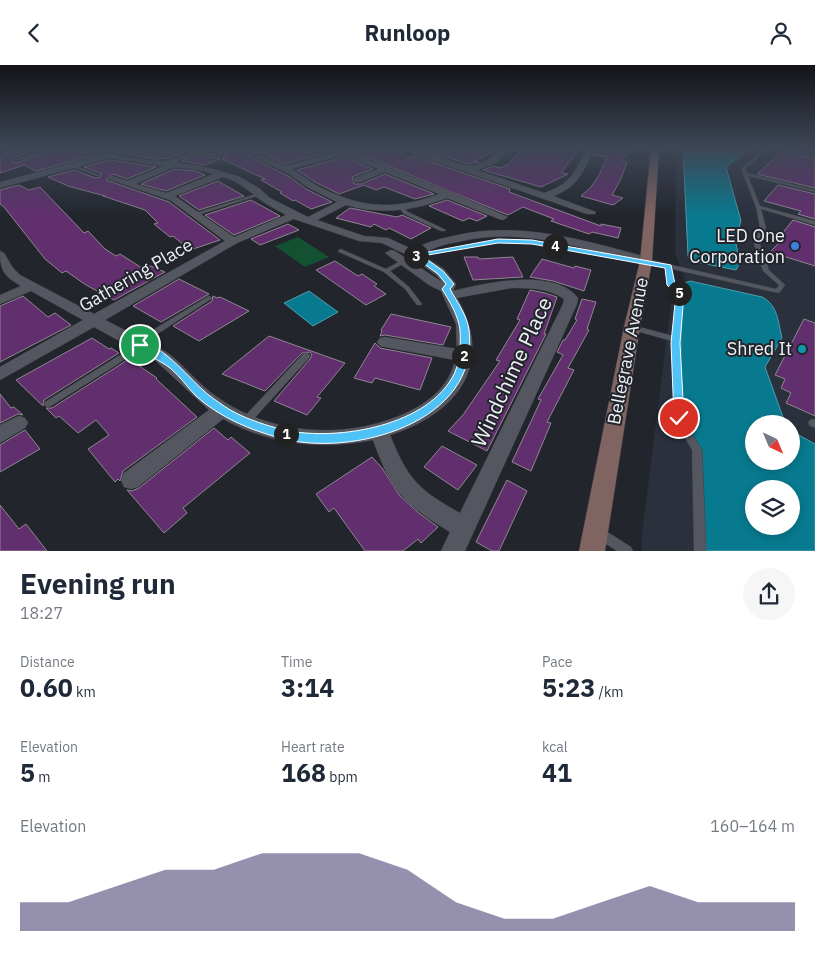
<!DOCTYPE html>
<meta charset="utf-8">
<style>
body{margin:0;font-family:"IBM Plex Sans",sans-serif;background:#f6f6f7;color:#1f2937;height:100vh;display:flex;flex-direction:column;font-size:19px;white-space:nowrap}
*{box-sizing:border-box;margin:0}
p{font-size:16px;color:#747a83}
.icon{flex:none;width:28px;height:28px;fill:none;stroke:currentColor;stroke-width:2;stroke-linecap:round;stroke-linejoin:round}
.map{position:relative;height:486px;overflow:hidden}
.panel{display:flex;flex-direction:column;background:#fff;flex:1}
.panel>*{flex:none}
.needle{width:32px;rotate:136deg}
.tools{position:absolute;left:745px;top:350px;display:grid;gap:10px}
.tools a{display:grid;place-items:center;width:55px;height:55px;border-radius:50%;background:#fff;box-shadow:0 2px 8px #0003;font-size:25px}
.pin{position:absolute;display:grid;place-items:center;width:42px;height:42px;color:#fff;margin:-21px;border:2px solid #fff;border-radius:50%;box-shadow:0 1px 5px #0007}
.km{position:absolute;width:25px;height:25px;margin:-12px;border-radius:50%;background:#222;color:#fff;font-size:14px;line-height:25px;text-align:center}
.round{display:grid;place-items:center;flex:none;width:52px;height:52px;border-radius:26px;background:#f6f6f7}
.head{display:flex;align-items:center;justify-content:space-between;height:85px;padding:0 20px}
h1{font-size:28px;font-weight:700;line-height:38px}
.stats{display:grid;grid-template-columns:repeat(3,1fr);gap:8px;height:85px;padding:5px 20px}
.stats div{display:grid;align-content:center}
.stats b{font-size:25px;font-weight:700}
.stats small{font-size:14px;font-weight:400}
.stats p{font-size:14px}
.chart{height:140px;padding:10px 20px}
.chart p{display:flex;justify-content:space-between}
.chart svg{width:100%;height:90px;margin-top:5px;fill:#69628b;opacity:.7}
header{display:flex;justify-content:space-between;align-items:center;height:65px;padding:0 20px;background:#fff;font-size:22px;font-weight:700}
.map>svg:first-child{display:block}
</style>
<header><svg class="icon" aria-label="back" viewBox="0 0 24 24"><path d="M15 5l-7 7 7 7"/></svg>Runloop<svg class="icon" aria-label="person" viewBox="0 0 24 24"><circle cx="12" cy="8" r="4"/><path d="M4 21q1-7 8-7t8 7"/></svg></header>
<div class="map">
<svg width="815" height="486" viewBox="0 0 815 486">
<rect width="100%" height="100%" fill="#22252c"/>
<!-- built -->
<path fill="#2a303c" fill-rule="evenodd" d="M676 84H815V486H642V468L673 224 685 215 675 188ZM754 359H791V396H754ZM754 424H791V461H754Z"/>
<!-- green -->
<polygon fill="#145032" points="298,172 329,192 305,202 275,181"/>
<!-- water -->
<g fill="#087a8f" stroke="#4d9eae" fill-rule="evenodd">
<polygon points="683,84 749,84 726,102 741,156 735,174 740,198 736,205 696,197 690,195 688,191"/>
<path d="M690 216 762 232C778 240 778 257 782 273L765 302 784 355 787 359H754V396H791V363L797 369 815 379V486H706L701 384 684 358 680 331 682 224 685 218ZM754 424H791V461H754Z"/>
<polygon points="309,226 338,247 313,261 284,238"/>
</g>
<!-- building -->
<g fill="#622f6e" stroke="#8e878f">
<polygon points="19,84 38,84 12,93 12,97 17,98 52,84 77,84 94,90 36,106 24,100 0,108 0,90"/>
<polygon points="100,84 168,84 183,88 169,93 154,94"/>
<polygon points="207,84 329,84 332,86 285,99 260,87 251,89 250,92 290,112 306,124 332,137 311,144 295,135 293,136 280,128 282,127 261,115 265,114 222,94 225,92 224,89"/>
<polygon points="347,84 399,84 407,93 414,91 510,124 509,127 601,161 601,159 621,163 618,173 592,167 589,169 551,156 554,154 523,142 508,150"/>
<polygon points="424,84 498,84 474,96 479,97 467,99"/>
<polygon points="521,84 572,84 571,86 577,87 561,108 568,109 541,122 483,105 493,101 500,103 509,99"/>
<polygon points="596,84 629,86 622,96 627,97 621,114 612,130 623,133 613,140 581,131 591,122 599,110 607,92 593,90"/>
<polygon points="782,87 815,94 815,123 757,109"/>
<polygon points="198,89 220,94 205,100 182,96"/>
<polygon points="344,92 373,104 352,112 354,119 361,119 385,109 434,129 415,134 384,122 376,125 364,120 339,129 315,117 297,105"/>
<polygon points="110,95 156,102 127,114 113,109 106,115 169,137 220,175 190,185 173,171 170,172 154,159 158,158 145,145 103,131 105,131 68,121 48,112 74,105 95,113 100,112 101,108 84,102"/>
<polygon points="174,104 196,106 205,110 166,126 141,119"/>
<polygon points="218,116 244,131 199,145 179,131"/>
<polygon points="19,120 29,125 40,122 84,168 88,166 105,184 116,191 120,189 142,203 148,200 165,207 114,235 86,220 66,206 62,208 45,194 4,142 0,139 0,125"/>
<polygon points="778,120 815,129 815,154 798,149 801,146 764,136"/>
<polygon points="251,135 280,151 234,170 205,150"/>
<polygon points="447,135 487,151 477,156 469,153 463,156 429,141"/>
<polygon points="350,143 397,152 402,150 431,163 411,174 389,163 386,165 374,159 371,162 336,153"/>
<polygon points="793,155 815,162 815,201 770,187 781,176 777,175"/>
<polygon points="288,159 299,165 260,180 251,174"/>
<polygon points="464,192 478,192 479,194 513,192 523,212 473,215"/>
<polygon points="542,194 574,203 575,201 591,205 584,226 553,216 530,212"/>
<polygon points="335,196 358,211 362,209 377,219 374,221 386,229 366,240 316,205"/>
<polygon points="179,214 209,229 161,257 133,241"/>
<polygon points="530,225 545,228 557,232 544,269 546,269 487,386 448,366 463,350 500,296 496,295 520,255 517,254"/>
<polygon points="23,231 48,252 55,248 71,260 0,297 0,241"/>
<polygon points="213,231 217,233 220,232 249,246 199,276 173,261 212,236"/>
<polygon points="582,234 596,237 587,264 589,265 568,303 574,305 547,357 551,358 531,406 512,397 541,335 538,334 563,290 557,287 563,275 565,275 577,255 575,254"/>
<polygon points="391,249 451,262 443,280 385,270 380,271 382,266 381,265"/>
<polygon points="804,254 815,258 815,351 786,338 791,328 781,323 785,314 775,310"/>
<polygon points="269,271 345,298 317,332 321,333 307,350 274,336 310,294 312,290 310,287 302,288 265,326 222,309"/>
<polygon points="92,273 109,284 111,283 119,288 44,335 43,341 16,315"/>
<polygon points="375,278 380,283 432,293 420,325 375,313 372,318 354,313"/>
<polygon points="129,294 157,313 156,314 197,352 123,406 120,416 118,414 115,417 88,384 109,370 96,355 78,368 59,351 56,353 46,343 52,343"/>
<polygon points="0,329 11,343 14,342 23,350 18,349 0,358"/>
<polygon points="214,363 228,375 231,372 250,388 183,443 187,448 164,468 127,425 132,426 139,423"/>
<polygon points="25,365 40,384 0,407 0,380"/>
<polygon points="442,381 477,400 458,425 424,402"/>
<polygon points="372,392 382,403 400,431 420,449 438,462 421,478 418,474 403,486 365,486 334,443 329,447 316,429"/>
<polygon points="507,415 527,426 499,486 492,486 476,477"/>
<polygon points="0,440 19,464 26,459 47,486 0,486"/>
</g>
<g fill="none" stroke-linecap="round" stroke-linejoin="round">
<!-- service casing -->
<g stroke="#3e4046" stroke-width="1">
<g id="service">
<polygon points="44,84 50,84 16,96 13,95"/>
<polygon points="173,84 182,84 194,87 192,88"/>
<polygon points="764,84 768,84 745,104 747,108 815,125 815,127 748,111 760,141 815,156 815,160 761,144 766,163 760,179 769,205 785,220 780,227 778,228 672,204 674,220 683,229 680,278 683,353 702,385 706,486 694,486 692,385 674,353 672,276 629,264 628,262 632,260 673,271 677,229 668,220 666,202 644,197 643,196 644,195 646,194 776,224 779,220 763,206 754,179 760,163 756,142 741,104"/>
<polygon points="779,84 787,84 815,90 815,92"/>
<polygon points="806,84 815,85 815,87 807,85"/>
<polygon points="196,85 221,90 223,91 221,92 195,87 195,85"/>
<polygon points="72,100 74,100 100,110 96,111 72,102"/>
<polygon points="259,128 263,129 198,150 193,149"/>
<polygon points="400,143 404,143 408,147 446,165 445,166 441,166 404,149 400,144"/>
<polygon points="341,184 386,204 413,189 417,189 417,191 390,206 409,222 422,239 421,240 417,240 405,224 384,207 339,187 338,186"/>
<polygon points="209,231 211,232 212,233 211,234 142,279 144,281 143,283 51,341 48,342 45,341 44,339 45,337 136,280 134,278 135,276"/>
<polygon points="306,288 309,289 310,291 309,293 249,359 246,360 243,359 241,356 243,353 303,289"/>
<polygon points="813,354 815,355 815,363 810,361 808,358 810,355"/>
<polygon points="601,463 631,482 633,486 617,486 597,473 595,469 597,465"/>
</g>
</g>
<!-- minor casing -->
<g stroke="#3e4046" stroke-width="1">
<g id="minor">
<path d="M79 84C108 84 136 97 164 96 178 95 189 84 205 84L176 97 201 101 238 111 259 123 270 133 308 152 337 137 307 122 291 110 252 91 259 89 285 101 337 87 331 84H342L451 127 508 152 503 155 499 154 447 133C413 146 381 150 346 140L317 155 364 171 388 173 414 185C425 177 440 174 453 171 521 155 586 176 650 193L652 196 646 200C584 184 523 161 458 177 445 179 433 182 422 190L444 204 456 219 453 226C485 218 554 202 578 233L577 239 465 486H441L450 467C403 438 392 428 373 375 320 385 271 380 223 354L138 422 131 424 124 422 121 415 124 408 209 345 156 296 94 262 0 315V302L83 255 31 226 0 239V230L21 221C4 211 0 206 0 186L4 188 13 203 20 210 94 249 225 176 170 135 108 114 112 111 127 116 163 101 110 93 0 123V117L101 90ZM344 90 378 104 354 113V117H360L385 107 439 129C394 146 359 143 318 121 308 116 301 109 292 104ZM174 102 200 105 214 109 166 128 136 119ZM223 112C241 117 250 128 265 138 271 142 279 146 286 150L234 172 175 131ZM294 154 359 176 382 178 411 192 436 210 442 217 395 186 391 185 385 188 429 220 441 226 456 259 457 284 385 272 380 273 377 277 380 281 385 282 455 295C449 324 425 340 399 351 340 375 269 369 217 332 199 320 186 302 169 289 150 276 126 266 105 255L237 178ZM512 223C531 223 548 223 564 234L563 239 460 448C417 424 408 414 390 370 456 349 496 300 457 233Z"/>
<path d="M413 84C451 87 464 120 501 84H509L496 98 477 105 544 128C570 119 575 108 586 84H594C584 106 577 123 553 131L596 147 595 149H587L411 88 410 86Z"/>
<polygon points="19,351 25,353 28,358 25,363 0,378 0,360"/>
</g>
</g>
<!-- secondary casing -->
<g stroke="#3e4046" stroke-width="1">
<polygon id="secondary" points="651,84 659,84 652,196 640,262 605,486 579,486 624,262 640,196"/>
</g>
<!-- service -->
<use href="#service" fill="#54575f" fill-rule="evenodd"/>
<!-- minor -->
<use href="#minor" fill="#54575f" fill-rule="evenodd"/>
<!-- secondary -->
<use href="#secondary" fill="#806462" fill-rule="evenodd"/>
</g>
<!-- sky -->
<linearGradient id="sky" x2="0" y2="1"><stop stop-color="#131418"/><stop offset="0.55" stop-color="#3e4656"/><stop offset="1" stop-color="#3e4656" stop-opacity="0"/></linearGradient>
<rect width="815" height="152" fill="url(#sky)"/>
<!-- route -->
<path fill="#4fc3f7" stroke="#fff" d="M498 174 532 175 671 200 675 219 684 229 680 278 684 353 683 356 679 357 674 353 671 278 676 229 667 220 665 203 532 179 498 178 422 191 443 206 454 219 450 224C457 237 467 250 469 265 481 358 351 393 280 373 250 365 219 352 196 331 187 322 180 311 170 303 160 295 144 290 136 280L137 278C158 274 189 313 203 325 209 331 217 336 224 341 240 352 262 359 280 364 332 377 423 363 452 313 460 300 461 280 460 265 458 250 450 237 442 224L446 219 438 209 412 190Z"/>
<!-- markers -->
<circle fill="#3f7fe0" stroke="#22252c" stroke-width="2" cx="795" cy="181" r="5"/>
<circle fill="#0f9aa8" stroke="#22252c" stroke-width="2" cx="802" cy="284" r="5"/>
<g text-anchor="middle" stroke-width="4" stroke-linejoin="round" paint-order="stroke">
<!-- poi labels -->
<g font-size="18" fill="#eff2f6" stroke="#22252c" text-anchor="end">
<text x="785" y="177">LED One<tspan x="785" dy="21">Corporation</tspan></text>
<text x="792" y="290">Shred It</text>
</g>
<!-- street labels -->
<g font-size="18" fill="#eff2f6" stroke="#22252c">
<text transform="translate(136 210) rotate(-30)" y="6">Gathering Place</text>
<text transform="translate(628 286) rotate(-79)" y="6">Bellegrave Avenue</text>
</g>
<!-- near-street labels -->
<g font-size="21" fill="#eff2f6" stroke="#22252c">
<text transform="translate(512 307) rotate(-65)" y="7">Windchime Place</text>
</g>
</g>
</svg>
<div class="tools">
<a><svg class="needle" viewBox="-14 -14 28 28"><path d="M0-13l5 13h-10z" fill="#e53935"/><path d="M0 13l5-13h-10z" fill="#747a83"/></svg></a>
<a><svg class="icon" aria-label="layers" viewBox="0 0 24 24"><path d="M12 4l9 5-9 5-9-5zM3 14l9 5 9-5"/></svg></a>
</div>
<div class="pin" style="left:140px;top:280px;background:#1e9e55"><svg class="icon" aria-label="arrive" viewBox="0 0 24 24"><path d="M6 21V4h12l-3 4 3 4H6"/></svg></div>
<div class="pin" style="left:679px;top:353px;background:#d93025"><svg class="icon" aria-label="check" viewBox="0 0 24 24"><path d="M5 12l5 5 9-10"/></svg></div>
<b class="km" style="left:286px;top:369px">1</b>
<b class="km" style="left:464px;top:291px">2</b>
<b class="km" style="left:416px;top:191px">3</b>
<b class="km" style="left:555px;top:181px">4</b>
<b class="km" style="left:679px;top:228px">5</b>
</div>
<section class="panel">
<div class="head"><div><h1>Evening run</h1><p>18:27</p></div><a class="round"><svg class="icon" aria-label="share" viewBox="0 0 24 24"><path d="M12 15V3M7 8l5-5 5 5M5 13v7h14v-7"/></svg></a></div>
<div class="stats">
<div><p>Distance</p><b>0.60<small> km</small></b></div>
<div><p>Time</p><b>3:14</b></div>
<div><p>Pace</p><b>5:23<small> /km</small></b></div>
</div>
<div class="stats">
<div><p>Elevation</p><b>5<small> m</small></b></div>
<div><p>Heart rate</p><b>168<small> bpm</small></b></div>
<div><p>kcal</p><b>41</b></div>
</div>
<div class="chart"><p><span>Elevation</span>160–164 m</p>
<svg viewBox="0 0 160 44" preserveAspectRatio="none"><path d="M0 44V30L10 30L20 22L30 14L40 14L50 6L60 6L70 6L80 14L90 30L100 38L110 38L120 30L130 22L140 30L150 30L160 30V44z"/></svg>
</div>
</section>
